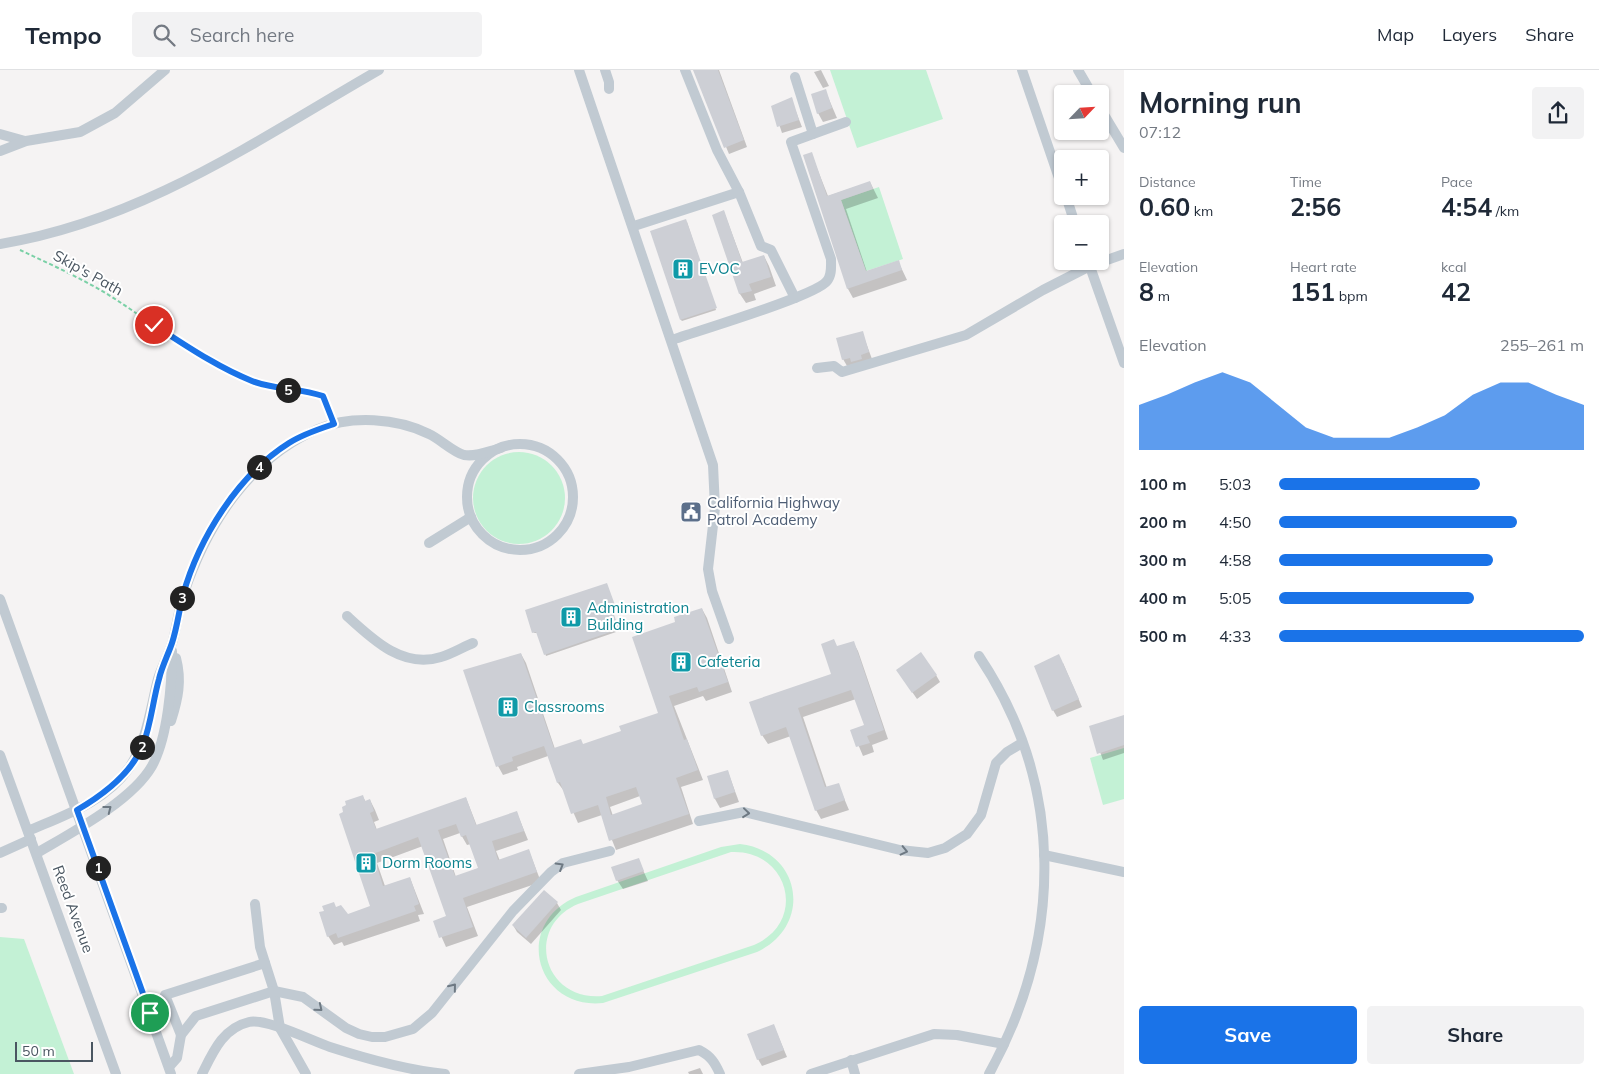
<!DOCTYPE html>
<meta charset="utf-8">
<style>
body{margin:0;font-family:Mulish,sans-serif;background:#f2f2f3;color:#1f2937;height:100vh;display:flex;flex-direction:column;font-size:19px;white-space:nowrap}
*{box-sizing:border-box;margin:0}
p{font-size:16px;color:#747a83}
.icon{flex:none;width:28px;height:28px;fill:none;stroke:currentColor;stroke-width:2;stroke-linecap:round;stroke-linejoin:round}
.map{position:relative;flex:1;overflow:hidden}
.sheet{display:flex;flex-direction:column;background:#fff;width:475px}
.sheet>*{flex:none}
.needle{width:32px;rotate:65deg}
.controls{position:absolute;left:1054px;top:15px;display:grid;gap:10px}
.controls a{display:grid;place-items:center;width:55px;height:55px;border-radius:5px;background:#fff;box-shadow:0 1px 4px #0004;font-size:25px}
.scale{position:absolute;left:15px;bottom:12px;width:78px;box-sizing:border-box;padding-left:5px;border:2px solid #4a5661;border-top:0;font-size:14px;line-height:18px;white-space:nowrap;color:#4a5661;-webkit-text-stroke:4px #fff;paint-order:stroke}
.pin{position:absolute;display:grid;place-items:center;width:42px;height:42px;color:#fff;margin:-21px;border:2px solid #fff;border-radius:50%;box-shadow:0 1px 5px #0007}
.km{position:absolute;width:25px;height:25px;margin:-12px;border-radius:50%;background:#222;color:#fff;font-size:14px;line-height:25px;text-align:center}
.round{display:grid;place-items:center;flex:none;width:52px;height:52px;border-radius:5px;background:#f2f2f3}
.overview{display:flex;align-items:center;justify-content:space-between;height:85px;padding:0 15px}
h1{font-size:28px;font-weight:700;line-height:38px}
.figures{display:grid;grid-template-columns:repeat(3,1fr);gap:8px;height:85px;padding:5px 15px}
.figures div{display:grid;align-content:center}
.figures b{font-size:25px;font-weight:700}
.figures small{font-size:14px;font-weight:400}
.figures p{font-size:14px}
.chart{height:140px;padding:10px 15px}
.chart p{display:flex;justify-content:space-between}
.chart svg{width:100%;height:90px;margin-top:5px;fill:#1a73e8;opacity:.7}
.cta{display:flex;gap:10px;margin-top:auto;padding:10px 15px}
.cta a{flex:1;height:58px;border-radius:5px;background:#1a73e8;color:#fff;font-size:20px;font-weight:700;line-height:58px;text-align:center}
.cta a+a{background:#f2f2f3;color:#1f2937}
ul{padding:0 15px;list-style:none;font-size:16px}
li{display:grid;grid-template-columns:80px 60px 1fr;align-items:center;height:38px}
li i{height:12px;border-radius:6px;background:#1a73e8}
header{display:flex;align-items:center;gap:30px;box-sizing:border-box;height:70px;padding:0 25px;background:#fff;border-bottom:1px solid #e0e1e3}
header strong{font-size:24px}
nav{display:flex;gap:28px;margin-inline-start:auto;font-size:18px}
.search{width:350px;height:45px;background:#f2f2f3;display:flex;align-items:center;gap:12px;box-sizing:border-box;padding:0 18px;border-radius:5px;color:#747a83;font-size:19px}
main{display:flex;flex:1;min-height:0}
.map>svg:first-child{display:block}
</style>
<header>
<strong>Tempo</strong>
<div class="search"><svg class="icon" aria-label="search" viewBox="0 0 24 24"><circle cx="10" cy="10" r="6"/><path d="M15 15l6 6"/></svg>Search here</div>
<nav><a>Map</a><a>Layers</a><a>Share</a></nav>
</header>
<main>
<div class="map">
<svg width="1124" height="1004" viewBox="0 0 1124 1004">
<rect width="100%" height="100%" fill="#f5f3f3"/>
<!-- green -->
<g fill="#c3f1d5" fill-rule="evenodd">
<polygon points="830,0 926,0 943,49 857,78"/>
<polygon points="879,117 903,189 866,201 841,130"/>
<circle cx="519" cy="428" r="46"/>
<polygon points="1124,678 1124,729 1103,735 1090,688"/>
<path d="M740 774C802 781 813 856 757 882L603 933C535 940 513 854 576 827L721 777ZM731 782C789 779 808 852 754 875L602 926C543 931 524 857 578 834Z"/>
<polygon points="0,867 24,869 74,1004 0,1004"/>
</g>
<!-- shadow -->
<g fill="#0003" fill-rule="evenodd">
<polygon points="694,0 719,0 747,77 729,84"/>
<polygon points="821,0 829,16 823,18 814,2"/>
<polygon points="825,20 837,48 823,52 818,43"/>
<polygon points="791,29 802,57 782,63 773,36"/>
<polygon points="811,83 828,126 870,112 878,128 846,139 867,202 898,191 907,210 853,228 848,219"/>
<polygon points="724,142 743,193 764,186 769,196 776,216 754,224 756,230 746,233 740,224 714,146"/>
<polygon points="687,152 716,240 682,251 681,250"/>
<polygon points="862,262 872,289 847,296 843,289"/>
<polygon points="607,516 615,537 611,538 619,561 546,586 538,563 533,563"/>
<path d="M702 539 707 548 732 622 706 631 703 626 674 636 703 710 681 717 693 754 616 780 602 745 578 753 564 721 558 713 548 686 517 697 518 700 503 705 498 696 521 584 526 593 555 679 583 675 622 662 660 644 677 553ZM640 726 643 735 613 746 610 737Z"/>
<polygon points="853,572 858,581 888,669 872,675 874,682 863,686 852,660 865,656 856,629 803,647 827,718 838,714 849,740 821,749 816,740 791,666 768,674 762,665 833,605 838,577"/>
<polygon points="1063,593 1082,637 1057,647 1053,640"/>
<polygon points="936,605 940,612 917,629 902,607"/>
<polygon points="1124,647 1124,683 1103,690 1091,657"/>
<polygon points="728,702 739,732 720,738 715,729 709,707"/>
<path d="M363 727 366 732 370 730 375 740 379 750 374 752 377 760 466 728 477 756 517 743 528 770 496 781 500 791 529 781 541 812 467 837 478 866 446 877 435 852 448 847 423 776 377 793 385 816 410 808 424 844 418 845 420 851 344 876 342 872 334 875 328 866 326 842 336 838 348 845 372 837ZM460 763 467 775 471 774 479 798 456 807 443 769Z"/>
<polygon points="638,789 648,811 623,819 617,810"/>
<polygon points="544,821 557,833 561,840 531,874 517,862 513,855"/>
<polygon points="774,956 787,987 762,996 758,989"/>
<polygon points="700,998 703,1004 689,1004 688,1002"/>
</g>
<!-- building -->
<g fill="#cdcfd5" fill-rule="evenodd">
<polygon points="693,0 718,0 744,70 724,78"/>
<polygon points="826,19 832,38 817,44 811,24"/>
<polygon points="792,27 799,50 777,57 771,36"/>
<polygon points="812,82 827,126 870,111 873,119 841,130 866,201 899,190 902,200 847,219 803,85"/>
<polygon points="724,140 742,192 764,185 771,207 749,214 752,221 739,224 712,145"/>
<polygon points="686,149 717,238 680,250 650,161"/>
<polygon points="863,261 869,282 861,285 862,289 851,292 850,288 842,290 836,268"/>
<polygon points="607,513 615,535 611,536 619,559 544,585 536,562 532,563 525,540"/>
<path d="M702 538 728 612 699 622 697 617 669 626 684 670 687 669 698 700 676 708 689 744 609 771 598 735 571 744 560 712 557 713 544 676 512 687 513 691 496 697 463 600 521 583 554 678 581 669 583 674 621 661 619 656 658 643 632 567 675 552 674 547ZM636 717 642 734 611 745 606 727Z"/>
<polygon points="834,569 837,576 854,571 884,660 867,666 870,673 856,677 850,660 864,655 851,620 798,638 825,717 839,713 845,730 815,741 786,657 761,666 749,632 831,604 821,574"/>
<polygon points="921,582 937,605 912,623 896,600"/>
<polygon points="1059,584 1079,629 1052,641 1034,596"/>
<polygon points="1124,645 1124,675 1097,684 1089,656"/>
<polygon points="728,700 735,722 714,729 707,706"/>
<path d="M363 725 365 731 370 729 374 741 370 743 376 759 466 727 476 755 517 741 524 761 492 771 498 790 529 779 537 802 463 828 473 857 439 868 433 851 446 846 418 767 373 784 383 816 410 807 419 834 414 836 416 841 338 868 336 863 327 867 319 842 324 841 322 836 334 832 336 837 341 835 348 844 370 836 339 744 343 742 342 737 346 735 345 731ZM456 754 461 767 466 765 478 798 455 806 438 760Z"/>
<polygon points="639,788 644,801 616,811 611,797"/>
<polygon points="544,820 558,832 526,868 512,855"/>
<polygon points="774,954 784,980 757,990 747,964"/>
</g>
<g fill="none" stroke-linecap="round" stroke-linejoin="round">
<!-- path -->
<path stroke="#7ad0a6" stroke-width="2" stroke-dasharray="4 2.5" stroke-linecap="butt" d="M20 180C50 194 83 209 112 227 157 256 202 293 253 311 276 320 300 318 323 326L331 345"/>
<!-- minor -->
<g stroke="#c1cad2" stroke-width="10">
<polyline points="579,0 713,395 715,438 708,499 712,521 729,569"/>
<polyline points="605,0 609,12 609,19"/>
<polyline points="685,0 717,80 739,122"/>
<polyline points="1022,0 1062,117"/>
<polyline points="1078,0 1092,24"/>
<polyline points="795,7 813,64"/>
<polyline points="1100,38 1124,78"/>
<polyline points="0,64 25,71"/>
<polyline points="0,81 26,71 80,62 115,43 165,0"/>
<polyline points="1066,126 1075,154"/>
<polyline points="634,156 739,122 761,176 771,180 795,228"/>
<path d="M0 174C142 151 257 70 379 0"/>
<polyline points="1088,191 1124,293"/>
<path d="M672 270C697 261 816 226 827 211 832 205 831 197 831 189L791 72 846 52"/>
<polyline points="817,298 834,296 842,302 966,265 1043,220 1090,196 1124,184"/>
<circle cx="520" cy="427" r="53"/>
<polyline points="429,473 471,447"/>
<polyline points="0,529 171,1004"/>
<path d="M347 546C373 570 403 599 441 587 452 584 463 577 473 573"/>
<path d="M979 586C1066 716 1063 869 989 1004"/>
<path d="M171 651C178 629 182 611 176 588"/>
<polyline points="0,685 116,1004"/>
<polyline points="699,751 744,742 900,780 928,783 945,778 967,764 981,745 996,693 1007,682 1022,673"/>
<path d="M28 761C65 745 105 732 129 698 147 671 150 640 158 609 162 596 169 584 173 570 177 555 179 538 184 523 207 454 250 388 318 359 351 345 397 348 429 364 440 369 453 382 464 385 477 387 489 381 501 378"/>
<polyline points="0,783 31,769"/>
<path d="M37 783C71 763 132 731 152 696 168 667 172 613 172 581"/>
<polyline points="1044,785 1124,802"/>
<polyline points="255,834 260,877 274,921 280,958 306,1004"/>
<polyline points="0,838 2,838"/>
<polyline points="181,965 165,925 265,893"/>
<polyline points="851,990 855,1004"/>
<polyline points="169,997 177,988 181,965 196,946 274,921 303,927 346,958 359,964 372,967 385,967 413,959 432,943 513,841 551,802 563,793 610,781"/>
<path d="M202 1004C213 982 223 958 249 952 266 948 312 971 330 977 367 989 406 1000 445 1004"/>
<path d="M579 1004 629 997 699 980C711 986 715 993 720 1004"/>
<polyline points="811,1004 934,964 957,965 1004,974"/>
</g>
</g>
<!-- one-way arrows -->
<defs><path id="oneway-chevron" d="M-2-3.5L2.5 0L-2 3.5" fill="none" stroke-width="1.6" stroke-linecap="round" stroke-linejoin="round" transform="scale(1.25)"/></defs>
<g stroke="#6e7983">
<use href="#oneway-chevron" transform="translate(108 739) rotate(-38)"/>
<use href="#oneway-chevron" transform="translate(746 743) rotate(6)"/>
<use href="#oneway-chevron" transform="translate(904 781) rotate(13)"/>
<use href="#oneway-chevron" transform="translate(560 796) rotate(-31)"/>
<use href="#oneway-chevron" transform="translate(453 917) rotate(-51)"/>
<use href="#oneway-chevron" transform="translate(319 938) rotate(39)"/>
</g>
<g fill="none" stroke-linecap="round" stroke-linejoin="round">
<!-- route casing -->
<g stroke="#fff" stroke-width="10">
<path id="route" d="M150 943 77 740C103 725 131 704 143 675 151 654 153 630 159 609 162 596 168 585 172 573 177 558 179 541 183 525 199 468 238 405 289 373 303 364 319 359 334 354L323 326C300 318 275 320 252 311 217 297 185 275 154 255"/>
</g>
<!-- route -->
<use href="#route" stroke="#1a73e8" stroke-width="6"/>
</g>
<!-- icons -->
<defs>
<g id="building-square" transform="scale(1.125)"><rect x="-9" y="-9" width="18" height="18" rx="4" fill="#0f9aa8" stroke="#fff"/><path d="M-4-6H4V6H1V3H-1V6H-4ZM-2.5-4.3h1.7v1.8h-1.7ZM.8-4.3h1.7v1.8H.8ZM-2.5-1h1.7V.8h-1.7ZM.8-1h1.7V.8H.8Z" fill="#fff"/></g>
<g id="civic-square" transform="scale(1.125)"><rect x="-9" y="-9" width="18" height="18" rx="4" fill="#5c6f8a" stroke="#fff"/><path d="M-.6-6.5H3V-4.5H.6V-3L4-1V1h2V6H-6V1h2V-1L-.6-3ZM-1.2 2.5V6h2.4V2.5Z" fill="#fff"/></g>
</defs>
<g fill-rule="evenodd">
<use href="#building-square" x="683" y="199"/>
<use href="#civic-square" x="691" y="442"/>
<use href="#building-square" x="571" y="547"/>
<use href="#building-square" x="681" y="592"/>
<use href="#building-square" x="508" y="637"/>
<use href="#building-square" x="366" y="793"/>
</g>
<g text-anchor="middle" stroke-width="4" stroke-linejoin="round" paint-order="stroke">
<!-- culture labels -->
<g font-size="15" fill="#0d838f" stroke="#fff" text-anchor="start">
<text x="699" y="204">EVOC</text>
<text x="587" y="543">Administration<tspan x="587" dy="17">Building</tspan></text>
<text x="697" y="597">Cafeteria</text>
<text x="524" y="642">Classrooms</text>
<text x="382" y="798">Dorm Rooms</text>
</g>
<!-- street labels -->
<g font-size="15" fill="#4a5661" stroke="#fff">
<text transform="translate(88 203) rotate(29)" y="5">Skip's Path</text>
<text transform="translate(73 839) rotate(70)" y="5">Reed Avenue</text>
</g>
<!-- service labels -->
<g font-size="15" fill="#4e5e75" stroke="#fff" text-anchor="start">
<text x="707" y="438">California Highway<tspan x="707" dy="17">Patrol Academy</tspan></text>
</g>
</g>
</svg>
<div class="controls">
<a><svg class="needle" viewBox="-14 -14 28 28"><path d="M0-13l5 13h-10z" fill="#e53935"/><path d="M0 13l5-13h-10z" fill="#747a83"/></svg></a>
<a>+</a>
<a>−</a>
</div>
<div class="scale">50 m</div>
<div class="pin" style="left:150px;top:943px;background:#1e9e55"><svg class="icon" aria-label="arrive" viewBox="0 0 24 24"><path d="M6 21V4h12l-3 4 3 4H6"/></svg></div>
<div class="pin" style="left:154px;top:255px;background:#d93025"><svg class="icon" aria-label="check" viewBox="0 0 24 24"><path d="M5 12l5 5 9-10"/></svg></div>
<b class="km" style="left:98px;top:798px">1</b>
<b class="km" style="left:142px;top:677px">2</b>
<b class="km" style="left:182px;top:528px">3</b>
<b class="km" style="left:259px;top:397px">4</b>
<b class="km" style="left:288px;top:320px">5</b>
</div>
<section class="sheet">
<div class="overview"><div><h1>Morning run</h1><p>07:12</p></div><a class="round"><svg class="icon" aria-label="share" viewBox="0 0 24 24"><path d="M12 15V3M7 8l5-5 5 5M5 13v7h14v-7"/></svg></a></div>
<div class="figures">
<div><p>Distance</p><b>0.60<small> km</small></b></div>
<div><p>Time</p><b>2:56</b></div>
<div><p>Pace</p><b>4:54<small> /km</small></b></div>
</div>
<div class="figures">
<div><p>Elevation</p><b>8<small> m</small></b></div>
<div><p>Heart rate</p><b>151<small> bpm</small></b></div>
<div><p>kcal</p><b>42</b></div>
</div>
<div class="chart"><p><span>Elevation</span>255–261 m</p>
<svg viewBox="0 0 160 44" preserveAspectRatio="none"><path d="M0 44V22L10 17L20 11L30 6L40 11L50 22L60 33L70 38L80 38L90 38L100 33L110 27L120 17L130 11L140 11L150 17L160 22V44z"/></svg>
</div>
<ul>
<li><b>100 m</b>5:03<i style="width:66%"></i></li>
<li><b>200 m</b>4:50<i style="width:78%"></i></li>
<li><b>300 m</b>4:58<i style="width:70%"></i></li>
<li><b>400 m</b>5:05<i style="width:64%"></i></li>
<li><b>500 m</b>4:33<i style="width:100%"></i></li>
</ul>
<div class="cta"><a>Save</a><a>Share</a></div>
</section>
</main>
